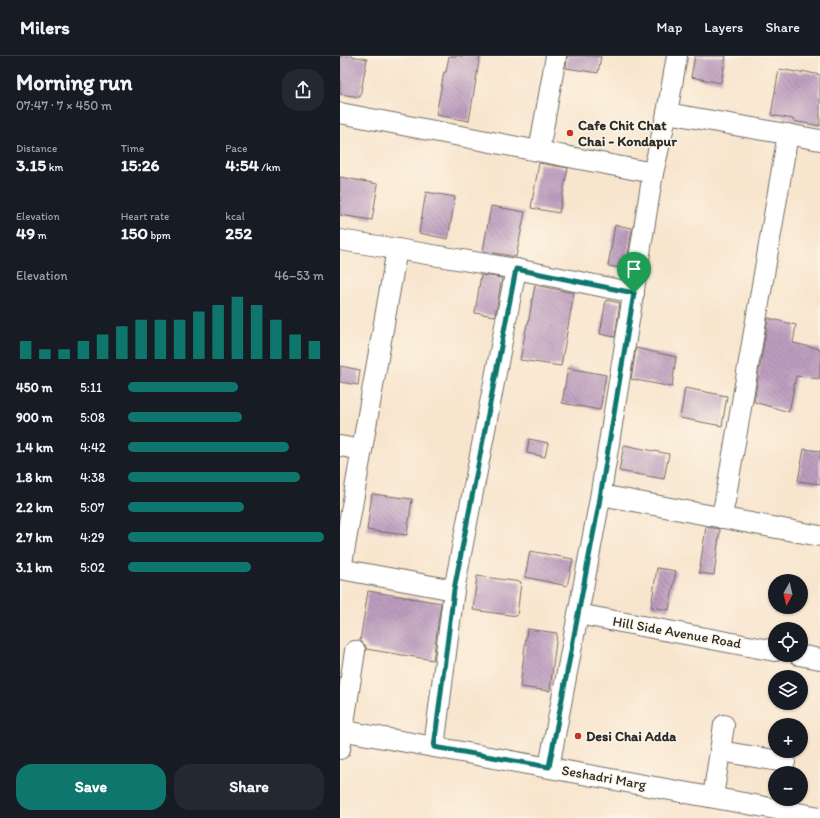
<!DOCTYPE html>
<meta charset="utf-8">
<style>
body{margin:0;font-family:Itim,sans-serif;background:#242831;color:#f1f3f6;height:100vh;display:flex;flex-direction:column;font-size:15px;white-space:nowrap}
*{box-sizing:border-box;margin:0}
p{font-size:13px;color:#9ea1a6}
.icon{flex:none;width:22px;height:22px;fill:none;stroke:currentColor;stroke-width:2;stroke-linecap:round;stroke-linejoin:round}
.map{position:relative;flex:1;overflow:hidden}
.sheet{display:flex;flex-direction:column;background:#171b24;width:340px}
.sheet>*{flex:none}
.needle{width:26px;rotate:188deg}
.tools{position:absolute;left:428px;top:518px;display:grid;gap:8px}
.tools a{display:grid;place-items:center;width:40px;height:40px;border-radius:50%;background:#171b24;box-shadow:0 1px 3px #0004;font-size:20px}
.pin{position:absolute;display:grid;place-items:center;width:34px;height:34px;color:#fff;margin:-41px -17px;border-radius:50% 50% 50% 0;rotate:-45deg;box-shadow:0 0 4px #0007}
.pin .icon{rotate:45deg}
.round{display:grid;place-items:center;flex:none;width:42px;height:42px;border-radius:16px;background:#242831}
.summary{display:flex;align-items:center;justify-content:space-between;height:68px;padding:0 16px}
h1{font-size:22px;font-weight:700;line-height:30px}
.metrics{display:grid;grid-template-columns:repeat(3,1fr);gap:6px;height:68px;padding:4px 16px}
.metrics div{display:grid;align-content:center}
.metrics b{font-size:17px;font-weight:700}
.metrics small{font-size:11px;font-weight:400}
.metrics p{font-size:11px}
.chart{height:112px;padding:8px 16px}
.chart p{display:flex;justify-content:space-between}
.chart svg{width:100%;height:72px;margin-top:4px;stroke:#0f766e;stroke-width:6}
.cta{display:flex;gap:8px;margin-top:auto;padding:8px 16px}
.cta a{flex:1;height:46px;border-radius:16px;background:#0f766e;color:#fff;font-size:16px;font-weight:700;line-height:46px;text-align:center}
.cta a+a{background:#242831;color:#f1f3f6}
ul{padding:0 16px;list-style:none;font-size:13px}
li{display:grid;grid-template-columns:64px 48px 1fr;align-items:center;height:30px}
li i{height:10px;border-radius:5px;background:#0f766e}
header{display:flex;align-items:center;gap:24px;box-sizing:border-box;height:56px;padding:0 20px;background:#171b24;border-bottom:1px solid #363941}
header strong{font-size:19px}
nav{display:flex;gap:22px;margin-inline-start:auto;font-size:14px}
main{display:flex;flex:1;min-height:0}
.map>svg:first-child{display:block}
</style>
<header>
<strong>Milers</strong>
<nav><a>Map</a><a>Layers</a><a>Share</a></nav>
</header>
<main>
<section class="sheet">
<div class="summary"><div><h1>Morning run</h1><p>07:47 · 7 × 450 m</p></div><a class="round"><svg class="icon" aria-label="share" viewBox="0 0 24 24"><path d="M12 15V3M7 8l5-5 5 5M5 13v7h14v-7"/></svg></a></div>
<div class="metrics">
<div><p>Distance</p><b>3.15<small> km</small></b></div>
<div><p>Time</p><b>15:26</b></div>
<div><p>Pace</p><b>4:54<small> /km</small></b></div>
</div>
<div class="metrics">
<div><p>Elevation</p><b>49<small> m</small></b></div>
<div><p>Heart rate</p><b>150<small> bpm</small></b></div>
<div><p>kcal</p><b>252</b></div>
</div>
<div class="chart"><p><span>Elevation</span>46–53 m</p>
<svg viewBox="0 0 160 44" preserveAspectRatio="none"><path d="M5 44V33M15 44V38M25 44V38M35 44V33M45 44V29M55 44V24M65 44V20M75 44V20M85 44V20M95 44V15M105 44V11M115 44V6M125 44V11M135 44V20M145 44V29M155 44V33"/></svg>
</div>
<ul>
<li><b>450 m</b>5:11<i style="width:56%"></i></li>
<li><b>900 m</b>5:08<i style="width:58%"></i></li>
<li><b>1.4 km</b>4:42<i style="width:82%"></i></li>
<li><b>1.8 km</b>4:38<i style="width:88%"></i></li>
<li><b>2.2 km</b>5:07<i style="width:59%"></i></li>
<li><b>2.7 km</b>4:29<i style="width:100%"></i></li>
<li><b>3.1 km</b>5:02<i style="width:63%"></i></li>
</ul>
<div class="cta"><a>Save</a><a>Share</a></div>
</section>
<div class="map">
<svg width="480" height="762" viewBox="0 0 480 762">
<defs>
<pattern id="building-back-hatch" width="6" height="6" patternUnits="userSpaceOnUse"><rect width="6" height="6" fill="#bd9dbf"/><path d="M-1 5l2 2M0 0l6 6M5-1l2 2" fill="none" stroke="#9a809b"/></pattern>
</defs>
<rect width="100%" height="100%" fill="#fcf5e5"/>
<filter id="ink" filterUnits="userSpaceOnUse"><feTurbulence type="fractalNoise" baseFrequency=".025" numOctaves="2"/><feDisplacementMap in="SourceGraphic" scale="8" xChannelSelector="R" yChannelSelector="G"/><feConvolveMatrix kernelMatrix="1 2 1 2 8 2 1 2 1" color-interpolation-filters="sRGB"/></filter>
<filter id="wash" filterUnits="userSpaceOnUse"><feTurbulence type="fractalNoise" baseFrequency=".012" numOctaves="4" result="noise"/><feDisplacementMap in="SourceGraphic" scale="16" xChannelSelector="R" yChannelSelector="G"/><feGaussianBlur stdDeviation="0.9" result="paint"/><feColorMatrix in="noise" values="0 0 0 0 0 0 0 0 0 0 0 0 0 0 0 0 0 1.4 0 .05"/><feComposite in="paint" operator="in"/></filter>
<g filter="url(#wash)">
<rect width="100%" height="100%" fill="#f8e5ce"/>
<g id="blocks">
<!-- building -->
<g fill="url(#building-back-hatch)">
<polygon points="0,0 11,0 27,3 20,41 0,38"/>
<polygon points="109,0 140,0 129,65 96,59 104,16 106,16"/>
<polygon points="227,0 261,0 258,17 226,12"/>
<polygon points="355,0 386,0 381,27 351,21"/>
<polygon points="439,13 462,17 462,15 480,19 480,70 453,65 453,63 431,59"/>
<polygon points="199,107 228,112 219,157 191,152"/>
<polygon points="0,121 38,128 32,164 0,159"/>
<polygon points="86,136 115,141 108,183 79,177"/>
<polygon points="151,150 185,156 176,201 143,195"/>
<polygon points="275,169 292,172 286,213 268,210"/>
<polygon points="141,219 162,222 155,260 135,257"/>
<polygon points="195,229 234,237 221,310 180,304 187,268 188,268"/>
<polygon points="266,244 280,247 275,281 260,278"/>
<polygon points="428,262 456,269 453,287 480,293 480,323 456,320 449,356 414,346"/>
<polygon points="296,292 336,301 332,331 291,323"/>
<polygon points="0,310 20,314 18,329 0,326"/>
<polygon points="228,312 266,319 260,354 222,347"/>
<polygon points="345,332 387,340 382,370 340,362"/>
<polygon points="189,383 208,387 205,401 187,397"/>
<polygon points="284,389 329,398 324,423 279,415"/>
<polygon points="464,393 480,395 480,428 458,425"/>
<polygon points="32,438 72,443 67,479 27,474"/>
<polygon points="366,471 380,473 374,519 359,517"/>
<polygon points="190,495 233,503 227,530 185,521"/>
<polygon points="317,512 336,515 329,554 311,551"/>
<polygon points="137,520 181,526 177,560 133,554"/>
<polygon points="28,535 101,547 93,604 26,593 26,590 22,586 20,585"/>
<polygon points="187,573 217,577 210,635 180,631"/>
</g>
</g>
</g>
<g filter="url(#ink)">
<use href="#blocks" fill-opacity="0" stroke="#736c64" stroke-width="1"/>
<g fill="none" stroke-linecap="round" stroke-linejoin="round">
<!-- minor casing -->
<g stroke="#736c64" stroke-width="22">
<g id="minor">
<polyline points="0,57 313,117 259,448 209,711"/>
<polyline points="327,57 480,84"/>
<polyline points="199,95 216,0"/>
<polyline points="313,117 327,57 337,0"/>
<polyline points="0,184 57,193 176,213 294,237"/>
<polyline points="0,390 22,394"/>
<polyline points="261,439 480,480"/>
<polyline points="381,462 385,445 448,78"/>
<polyline points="0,513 114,534"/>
<polyline points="1,513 57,193"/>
<polyline points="238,558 435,595"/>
<polyline points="459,599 480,603"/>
<polyline points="0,674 480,761"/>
<polyline points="94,691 114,534 176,213"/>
<polyline points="0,693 15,595"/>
<polyline points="380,695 445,706"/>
<polyline points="373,741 384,669"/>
</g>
</g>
<!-- minor -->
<use href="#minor" stroke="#fff" stroke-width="20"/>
</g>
</g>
<g fill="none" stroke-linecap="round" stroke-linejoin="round" filter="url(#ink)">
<!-- route casing -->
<g stroke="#fff" stroke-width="8">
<polygon id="route" points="176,213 294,237 259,448 209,711 94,691 114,534"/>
</g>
<!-- route -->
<use href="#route" stroke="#0f766e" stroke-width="5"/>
</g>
<!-- markers -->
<g fill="#c8321e" stroke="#fcf5e5" stroke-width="1.5">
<circle cx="230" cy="77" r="4"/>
<circle cx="238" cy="680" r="4"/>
</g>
<g text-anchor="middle" stroke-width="3" stroke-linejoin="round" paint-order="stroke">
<!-- poi labels -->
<g font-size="14" font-weight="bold" fill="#2b2b2b" stroke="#fcf5e5" text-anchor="start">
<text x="238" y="74">Cafe Chit Chat<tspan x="238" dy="16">Chai - Kondapur</tspan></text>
<text x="246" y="685">Desi Chai Adda</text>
</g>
<!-- street labels -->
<g font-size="14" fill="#2b2b2b" stroke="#fcf5e5">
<text transform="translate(337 576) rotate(10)" y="5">Hill Side Avenue Road</text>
<text transform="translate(264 721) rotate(10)" y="5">Seshadri Marg</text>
</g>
</g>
</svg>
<div class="tools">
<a><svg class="needle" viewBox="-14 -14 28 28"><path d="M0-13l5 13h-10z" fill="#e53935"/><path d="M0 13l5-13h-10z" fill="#9ea1a6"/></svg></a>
<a><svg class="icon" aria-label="locate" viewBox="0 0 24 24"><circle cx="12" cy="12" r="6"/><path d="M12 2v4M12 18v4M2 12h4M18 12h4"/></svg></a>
<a><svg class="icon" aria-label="layers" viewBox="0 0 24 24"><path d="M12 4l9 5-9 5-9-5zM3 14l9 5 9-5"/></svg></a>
<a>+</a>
<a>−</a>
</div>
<div class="pin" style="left:294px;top:237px;background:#1e9e55"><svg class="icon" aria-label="arrive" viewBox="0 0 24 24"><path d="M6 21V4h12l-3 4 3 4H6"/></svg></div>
</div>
</main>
